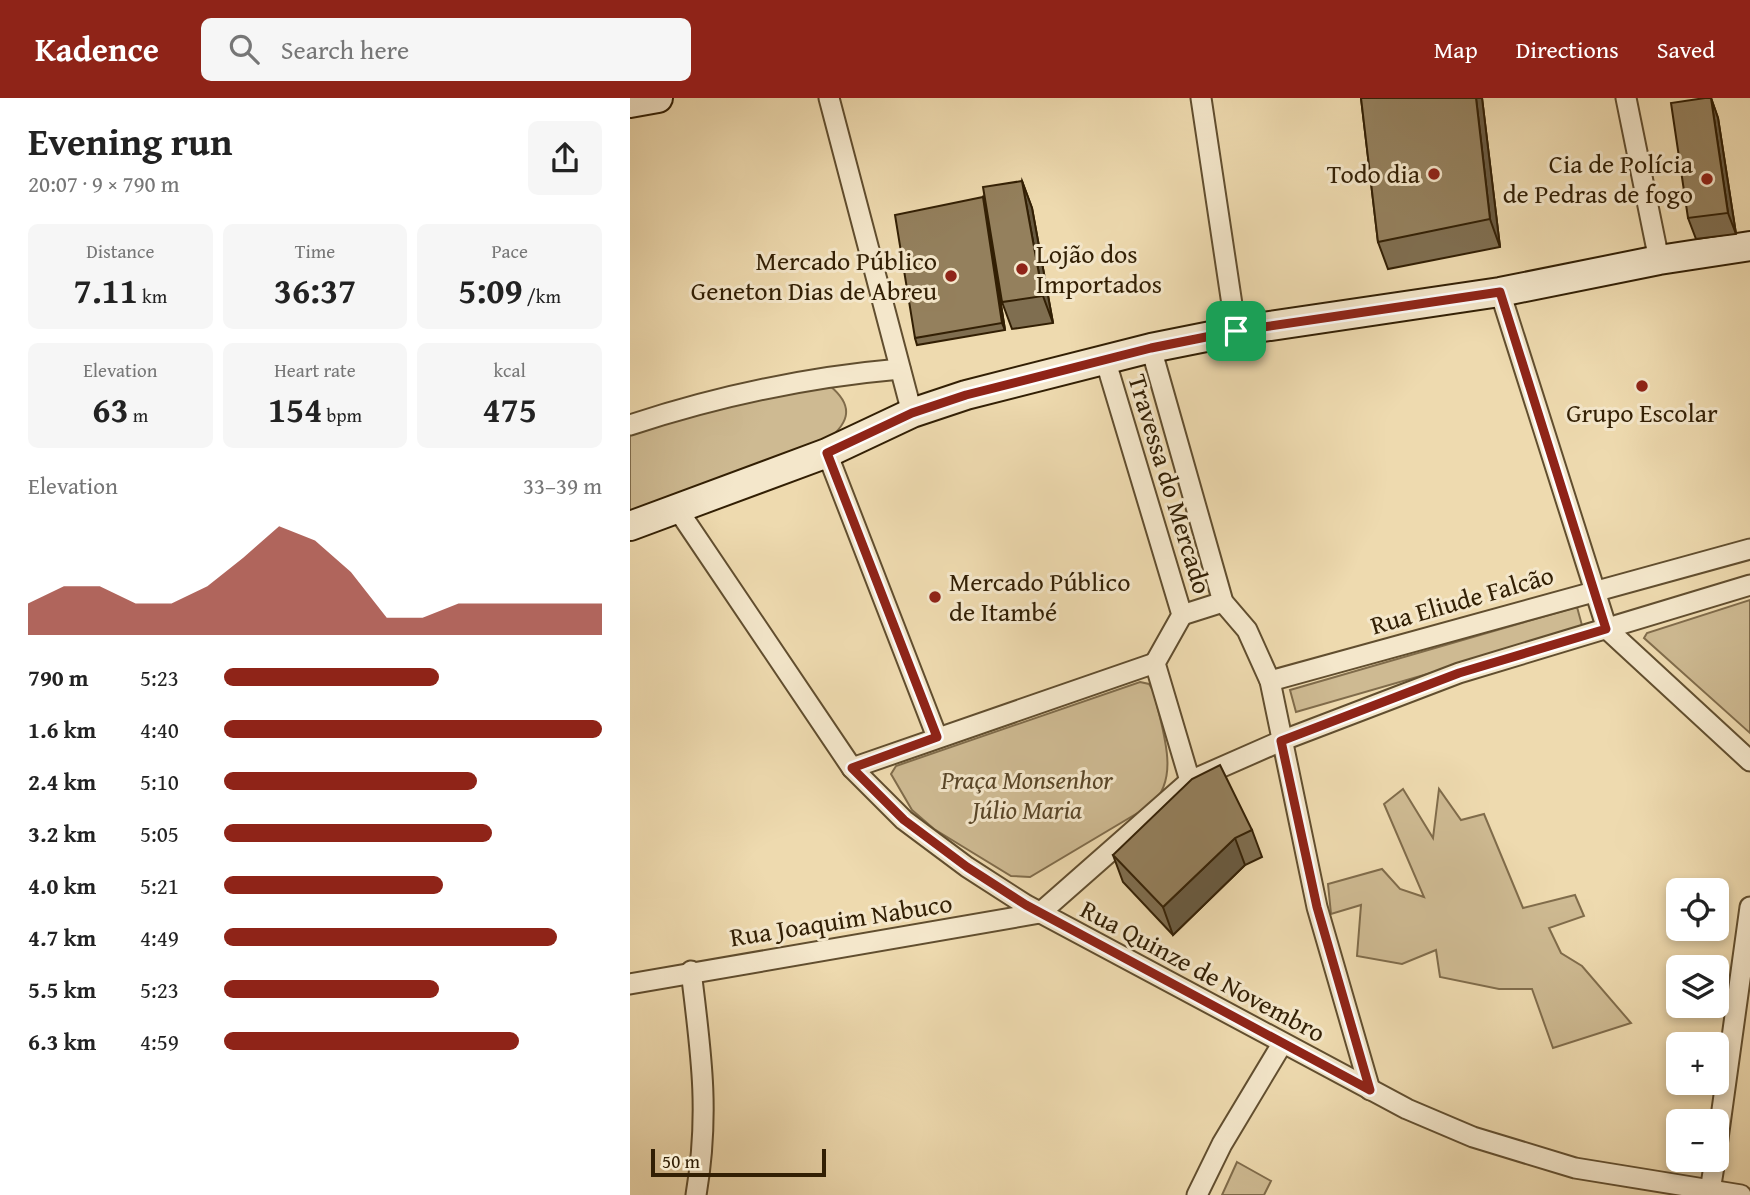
<!DOCTYPE html>
<meta charset="utf-8">
<style>
body{margin:0;font-family:"Gentium Book Plus",serif;background:#f6f6f6;color:#222;height:100vh;display:flex;flex-direction:column;font-size:26px;white-space:nowrap}
*{box-sizing:border-box;margin:0}
p{font-size:23px;color:#767676}
.icon{flex:none;width:38px;height:38px;fill:none;stroke:currentColor;stroke-width:2;stroke-linecap:round;stroke-linejoin:round}
.map{position:relative;flex:1;overflow:hidden}
.drawer{display:flex;flex-direction:column;background:#fff;width:630px}
.drawer>*{flex:none}
.buttons{position:absolute;left:1036px;top:780px;display:grid;gap:14px}
.buttons a{display:grid;place-items:center;width:63px;height:63px;border-radius:10px;background:#fff;box-shadow:0 4px 10px #0003;font-size:35px}
.scale{position:absolute;left:21px;bottom:18px;width:175px;box-sizing:border-box;padding-left:7px;border:4px solid #321f04;border-top:0;font-size:19px;line-height:24px;white-space:nowrap;color:#321f04;-webkit-text-stroke:5px #f4e7cb;paint-order:stroke}
.pin{position:absolute;display:grid;place-items:center;width:60px;height:60px;color:#fff;margin:-30px;border-radius:14px;box-shadow:0 4px 10px #0006}
.round{display:grid;place-items:center;flex:none;width:74px;height:74px;border-radius:10px;background:#f6f6f6}
.head{display:flex;align-items:center;justify-content:space-between;height:119px;padding:0 28px}
h1{font-size:38px;font-weight:600;line-height:52px}
.figures{display:grid;grid-template-columns:repeat(3,1fr);gap:10px;height:119px;padding:7px 28px}
.figures div{display:grid;align-content:center;border-radius:10px;background:#f6f6f6;text-align:center}
.figures b{font-size:35px;font-weight:600}
.figures small{font-size:19px;font-weight:400}
.figures p{font-size:19px}
.chart{height:196px;padding:14px 28px}
.chart p{display:flex;justify-content:space-between}
.chart svg{width:100%;height:126px;margin-top:7px;fill:#8f2418;opacity:.7}
ul{padding:0 28px;list-style:none;font-size:23px}
li{display:grid;grid-template-columns:112px 84px 1fr;align-items:center;height:52px}
li i{height:18px;border-radius:9px;background:#8f2418}
header{display:flex;align-items:center;gap:42px;box-sizing:border-box;height:98px;padding:0 35px;background:#8f2418;color:#fff}
header strong{font-size:33px}
nav{display:flex;gap:38px;margin-inline-start:auto;font-size:24px}
.search{width:490px;height:63px;background:#f6f6f6;display:flex;align-items:center;gap:18px;box-sizing:border-box;padding:0 24px;border-radius:10px;color:#767676;font-size:26px}
main{display:flex;flex:1;min-height:0}
.map>svg:first-child{display:block}
</style>
<header>
<strong>Kadence</strong>
<div class="search"><svg class="icon" aria-label="search" viewBox="0 0 24 24"><circle cx="10" cy="10" r="6"/><path d="M15 15l6 6"/></svg>Search here</div>
<nav><a>Map</a><a>Directions</a><a>Saved</a></nav>
</header>
<main>
<section class="drawer">
<div class="head"><div><h1>Evening run</h1><p>20:07 · 9 × 790 m</p></div><a class="round"><svg class="icon" aria-label="share" viewBox="0 0 24 24"><path d="M12 15V3M7 8l5-5 5 5M5 13v7h14v-7"/></svg></a></div>
<div class="figures">
<div><p>Distance</p><b>7.11<small> km</small></b></div>
<div><p>Time</p><b>36:37</b></div>
<div><p>Pace</p><b>5:09<small> /km</small></b></div>
</div>
<div class="figures">
<div><p>Elevation</p><b>63<small> m</small></b></div>
<div><p>Heart rate</p><b>154<small> bpm</small></b></div>
<div><p>kcal</p><b>475</b></div>
</div>
<div class="chart"><p><span>Elevation</span>33–39 m</p>
<svg viewBox="0 0 160 44" preserveAspectRatio="none"><path d="M0 44V33L10 27L20 27L30 33L40 33L50 27L60 17L70 6L80 11L90 22L100 38L110 38L120 33L130 33L140 33L150 33L160 33V44z"/></svg>
</div>
<ul>
<li><b>790 m</b>5:23<i style="width:57%"></i></li>
<li><b>1.6 km</b>4:40<i style="width:100%"></i></li>
<li><b>2.4 km</b>5:10<i style="width:67%"></i></li>
<li><b>3.2 km</b>5:05<i style="width:71%"></i></li>
<li><b>4.0 km</b>5:21<i style="width:58%"></i></li>
<li><b>4.7 km</b>4:49<i style="width:88%"></i></li>
<li><b>5.5 km</b>5:23<i style="width:57%"></i></li>
<li><b>6.3 km</b>4:59<i style="width:78%"></i></li>
</ul>
</section>
<div class="map">
<svg width="1120" height="1097" viewBox="0 0 1120 1097">
<rect width="100%" height="100%" fill="#eedaaf"/>
<filter id="stains"><feTurbulence type="fractalNoise" baseFrequency=".00286" numOctaves="4"/><feColorMatrix values="0 0 0 0 .2 0 0 0 0 .09 0 0 0 0 .02 0 0 0 .5 -.17"/></filter>
<radialGradient id="worn" r=".72"><stop offset=".6" stop-color="#630" stop-opacity="0"/><stop offset="1" stop-color="#630" stop-opacity=".3"/></radialGradient>
<!-- green -->
<g fill="#ceba92" stroke="#806c4b" stroke-width="2">
<path d="M200 288C227 310 217 328 193 345L0 415V334L135 294Z"/>
<polygon points="1120,502 1120,635 1014,540 1017,535"/>
<polygon points="947,509 953,531 666,614 660,592"/>
<path d="M510 584 519 586 524 594C531 630 552 679 521 707L400 779 381 778 304 731 282 712 261 676 266 668Z"/>
<polygon points="773,691 803,740 809,691 831,722 854,716 893,810 945,797 954,818 919,830 931,855 952,868 1001,925 923,950 902,891 869,891 810,879 806,852 772,866 727,858 731,807 701,816 698,786 752,771 770,791 794,799 754,706"/>
<polygon points="607,1064 641,1083 634,1097 592,1097"/>
</g>
<g fill="none" stroke-linecap="round" stroke-linejoin="round">
<!-- street casing -->
<g stroke="#614e2f" stroke-width="23">
<g id="street">
<polyline points="199,0 282,315"/>
<polyline points="571,0 606,233"/>
<polyline points="996,0 1029,162"/>
<polyline points="870,194 977,531 1120,663"/>
<polyline points="521,250 593,504 617,532 640,583 687,809 740,992"/>
<polyline points="475,261 552,517 525,565 560,683"/>
<path d="M0 327C88 298 178 279 270 271"/>
<polyline points="197,355 307,639"/>
<polyline points="48,412 222,670 274,722 337,769 396,807 777,1011 843,1039 945,1070 1111,1097"/>
<polyline points="552,517 593,504"/>
<polyline points="640,583 1120,451"/>
<polyline points="222,670 525,565"/>
<polyline points="410,815 560,683 651,643 829,575 1120,487"/>
<path d="M61 873C71 954 80 1015 66 1097"/>
<polyline points="0,886 410,815"/>
<polyline points="1087,1048 1120,809"/>
<polyline points="1080,1093 1085,1062"/>
<polyline points="567,1097 592,1046 652,946"/>
</g>
</g>
<!-- secondary casing -->
<g stroke="#321f04" stroke-width="32">
<g id="secondary">
<polyline points="0,5 28,0"/>
<polyline points="0,428 197,355 282,315 336,297 521,250 606,233 870,194 1029,162 1120,148"/>
</g>
</g>
<!-- street -->
<use href="#street" stroke="#f4e7cb" stroke-width="19"/>
<!-- secondary -->
<use href="#secondary" stroke="#f4e7cb" stroke-width="28"/>
</g>
<!-- wall -->
<g fill="#7f6e50" stroke="#321f04" stroke-width="2">
<polygon points="731,0 852,0 870,149 758,171 748,144"/>
<polygon points="1081,0 1088,20 1106,136 1066,141 1058,120"/>
<polygon points="392,83 402,110 423,225 382,231 372,204"/>
<polygon points="353,99 355,107 375,232 287,247 285,240"/>
<polygon points="622,732 632,759 615,767 543,837 493,784 483,757"/>
</g>
<!-- shaded-wall -->
<g fill="#685a41" stroke="#321f04" stroke-width="2">
<polygon points="846,0 852,0 870,149 860,121"/>
<polygon points="1081,0 1088,20 1106,136 1098,115"/>
<polygon points="392,83 402,110 423,225 413,198"/>
<polygon points="353,99 355,107 375,232 372,225"/>
<polygon points="605,740 615,767 543,837 533,809"/>
</g>
<!-- building -->
<g fill="#94805d" stroke="#321f04" stroke-width="2">
<polygon points="731,0 846,0 860,121 748,144"/>
<polygon points="1075,0 1081,0 1098,115 1058,120 1041,5"/>
<polygon points="392,83 413,198 372,204 353,89"/>
<polygon points="353,99 372,225 285,240 265,117"/>
<polygon points="590,667 622,732 605,740 533,809 483,757 562,681"/>
</g>
<g fill="none" stroke-linecap="round" stroke-linejoin="round">
<!-- route casing -->
<g stroke="#fff" stroke-width="14">
<polygon id="route" points="870,194 976,531 829,575 651,643 687,809 740,992 396,807 337,769 274,722 222,670 307,639 197,355 282,315 336,297 521,250 606,233"/>
</g>
<!-- route -->
<use href="#route" stroke="#8f2418" stroke-width="9"/>
</g>
<!-- markers -->
<g fill="#8f2418" stroke="#f4e7cb" stroke-width="2.5">
<circle cx="804" cy="76" r="7"/>
<circle cx="1077" cy="81" r="7"/>
<circle cx="392" cy="171" r="7"/>
<circle cx="321" cy="178" r="7"/>
<circle cx="1012" cy="288" r="7"/>
<circle cx="305" cy="499" r="7"/>
</g>
<g text-anchor="middle" stroke-width="6" stroke-linejoin="round" paint-order="stroke">
<!-- poi labels -->
<g font-size="26" fill="#321f04" stroke="#f4e7cb" text-anchor="end">
<text x="1063" y="75">Cia de Polícia<tspan x="1063" dy="30">de Pedras de fogo</tspan></text>
<text x="790" y="85">Todo dia</text>
<text x="406" y="165" text-anchor="start">Lojão dos<tspan x="406" dy="30">Importados</tspan></text>
<text x="307" y="172">Mercado Público<tspan x="307" dy="30">Geneton Dias de Abreu</tspan></text>
<text x="1012" y="324" text-anchor="middle">Grupo Escolar</text>
<text x="319" y="493" text-anchor="start">Mercado Público<tspan x="319" dy="30">de Itambé</tspan></text>
</g>
<!-- street labels -->
<g font-size="26" fill="#321f04" stroke="#f4e7cb">
<text transform="translate(540 386) rotate(73)" y="9">Travessa do Mercado</text>
<text transform="translate(832 502) rotate(-16)" y="9">Rua Eliude Falcão</text>
<text transform="translate(211 822) rotate(-9)" y="9">Rua Joaquim Nabuco</text>
<text transform="translate(573 873) rotate(28)" y="9">Rua Quinze de Novembro</text>
</g>
<!-- park labels -->
<g font-size="26" font-style="italic" fill="#594628" stroke="#f4e7cb">
<text x="397" y="691">Praça Monsenhor<tspan x="397" dy="30">Júlio Maria</tspan></text>
</g>
</g>
<rect width="100%" height="100%" filter="url(#stains)"/>
<rect width="100%" height="100%" fill="url(#worn)"/>
</svg>
<div class="buttons">
<a><svg class="icon" aria-label="locate" viewBox="0 0 24 24"><circle cx="12" cy="12" r="6"/><path d="M12 2v4M12 18v4M2 12h4M18 12h4"/></svg></a>
<a><svg class="icon" aria-label="layers" viewBox="0 0 24 24"><path d="M12 4l9 5-9 5-9-5zM3 14l9 5 9-5"/></svg></a>
<a>+</a>
<a>−</a>
</div>
<div class="scale">50 m</div>
<div class="pin" style="left:606px;top:233px;background:#1e9e55"><svg class="icon" aria-label="arrive" viewBox="0 0 24 24"><path d="M6 21V4h12l-3 4 3 4H6"/></svg></div>
</div>
</main>
